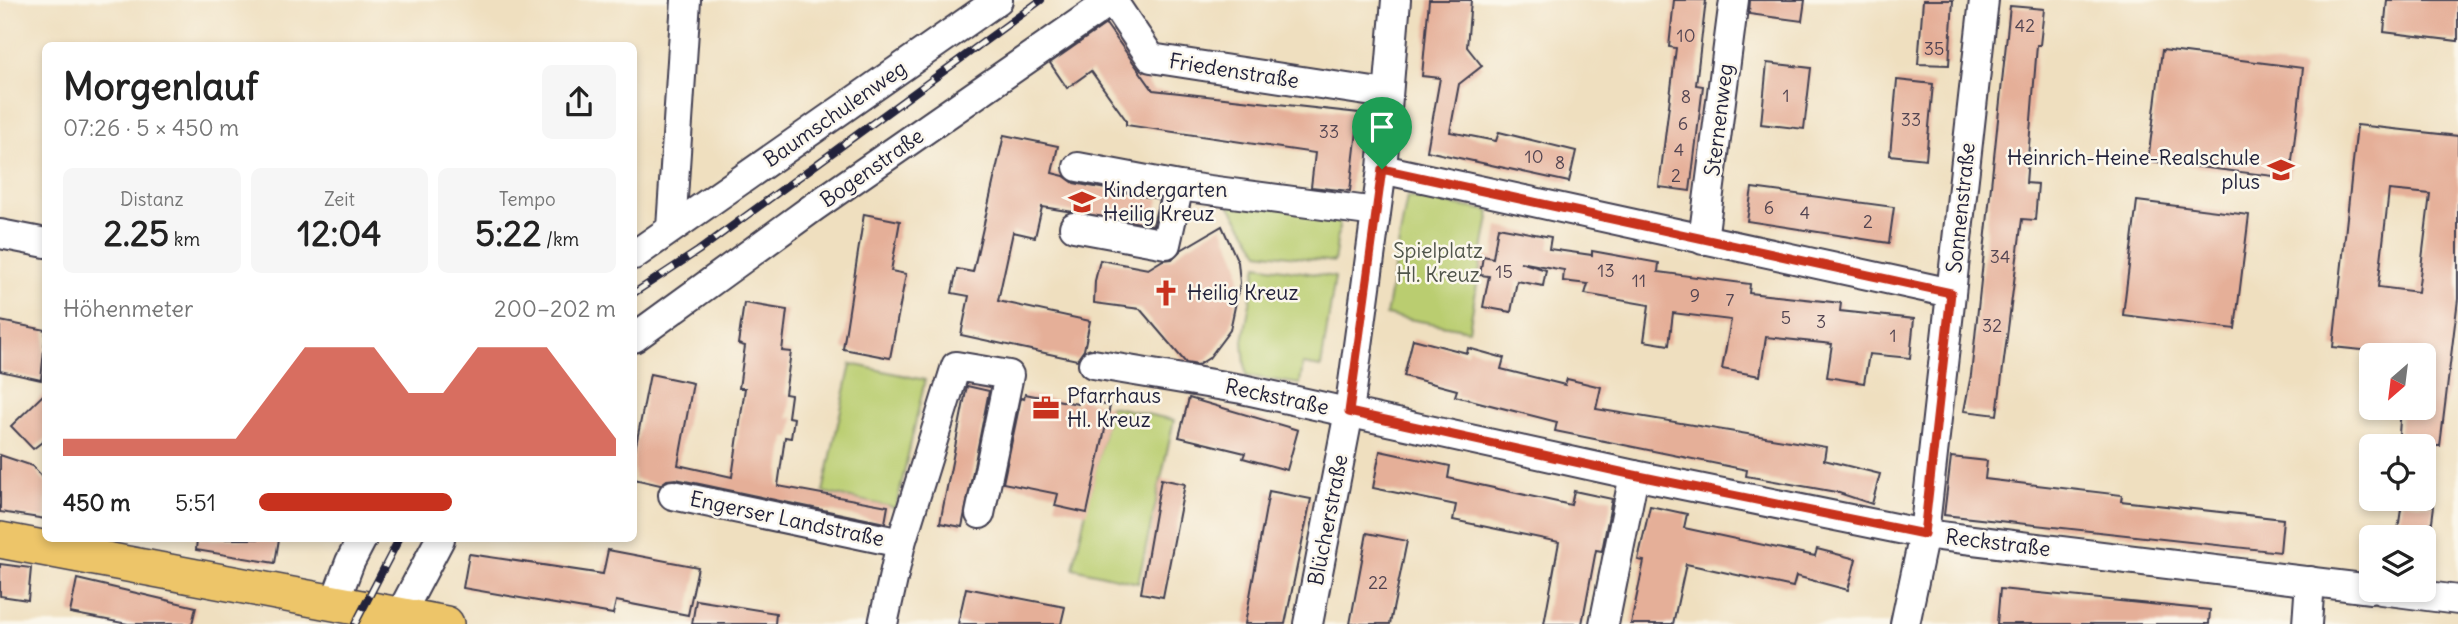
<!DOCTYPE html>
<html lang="de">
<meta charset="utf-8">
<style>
body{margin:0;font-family:Delius,sans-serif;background:#f6f6f6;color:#222;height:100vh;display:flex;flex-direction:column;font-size:26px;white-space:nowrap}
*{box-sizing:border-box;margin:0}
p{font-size:23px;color:#767676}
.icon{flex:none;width:38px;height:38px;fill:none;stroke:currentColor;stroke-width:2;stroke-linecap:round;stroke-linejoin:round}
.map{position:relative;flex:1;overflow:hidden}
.details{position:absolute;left:42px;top:42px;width:595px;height:500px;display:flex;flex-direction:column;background:#fff;border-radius:10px;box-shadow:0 4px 10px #0003}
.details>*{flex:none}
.needle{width:46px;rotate:208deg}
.controls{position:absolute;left:2359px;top:343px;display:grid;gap:14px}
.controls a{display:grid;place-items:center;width:77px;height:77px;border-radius:10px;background:#fff;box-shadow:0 4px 10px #0003;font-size:35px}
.pin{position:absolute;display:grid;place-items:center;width:60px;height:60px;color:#fff;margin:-72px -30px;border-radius:50% 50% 50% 0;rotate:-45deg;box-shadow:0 0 7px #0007}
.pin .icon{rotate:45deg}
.round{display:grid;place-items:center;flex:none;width:74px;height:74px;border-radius:10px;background:#f6f6f6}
.headline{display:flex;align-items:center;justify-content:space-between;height:119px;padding:0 21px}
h1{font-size:38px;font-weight:700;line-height:52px}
.stats{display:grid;grid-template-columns:repeat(3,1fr);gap:10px;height:119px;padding:7px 21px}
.stats div{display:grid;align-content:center;border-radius:10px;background:#f6f6f6;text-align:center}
.stats b{font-size:35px;font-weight:700}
.stats small{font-size:19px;font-weight:400}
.stats p{font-size:19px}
.chart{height:196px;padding:14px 21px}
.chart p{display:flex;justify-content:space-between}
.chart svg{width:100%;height:126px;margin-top:7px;fill:#c8321e;opacity:.7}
ul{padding:0 21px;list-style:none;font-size:23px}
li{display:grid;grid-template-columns:112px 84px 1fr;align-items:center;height:52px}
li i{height:18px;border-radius:9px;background:#c8321e}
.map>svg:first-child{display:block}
</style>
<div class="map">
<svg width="2458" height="624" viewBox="0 0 2458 624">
<rect width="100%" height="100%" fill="#fbf7ec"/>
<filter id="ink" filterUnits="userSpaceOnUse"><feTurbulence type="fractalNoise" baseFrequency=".0143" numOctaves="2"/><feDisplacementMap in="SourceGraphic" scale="14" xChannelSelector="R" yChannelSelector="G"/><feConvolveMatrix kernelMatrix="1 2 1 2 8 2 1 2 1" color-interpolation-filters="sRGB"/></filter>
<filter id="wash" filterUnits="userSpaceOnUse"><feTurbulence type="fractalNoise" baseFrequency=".00686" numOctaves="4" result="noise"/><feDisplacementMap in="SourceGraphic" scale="28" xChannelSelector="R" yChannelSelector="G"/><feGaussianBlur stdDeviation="1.57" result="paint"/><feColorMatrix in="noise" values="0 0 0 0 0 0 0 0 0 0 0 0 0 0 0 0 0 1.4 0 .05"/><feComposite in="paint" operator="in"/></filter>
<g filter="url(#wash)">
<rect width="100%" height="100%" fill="#efdfbf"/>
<!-- green -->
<g fill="#bacd70" stroke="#6e7856" stroke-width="2">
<polygon points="1224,197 1341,213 1334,262 1259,252"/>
<polygon points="1407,197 1490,211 1469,330 1386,315"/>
<polygon points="1257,265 1335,277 1321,367 1303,364 1300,384 1246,376 1243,341"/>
<polygon points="851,364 925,380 896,508 823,492"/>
<polygon points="1110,406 1174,420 1138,583 1073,568"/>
</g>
<g id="blocks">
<!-- building -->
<g fill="#e5af98" fill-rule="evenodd">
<polygon points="1429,0 1471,0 1467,47 1482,66 1459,84 1450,132 1496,141 1499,132 1576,151 1569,182 1427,151 1440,78 1422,76"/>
<polygon points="1674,0 1706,0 1696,85 1703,86 1690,191 1659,187 1676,48 1669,47"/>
<polygon points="1750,0 1805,0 1802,21 1749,14"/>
<polygon points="1923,0 1953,0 1949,65 1918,64"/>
<polygon points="2387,0 2458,0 2458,41 2384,32"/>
<polygon points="2010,6 2044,9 2040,45 2037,45 2026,183 2038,184 2035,220 2022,219 1997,415 1964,411 1971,375"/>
<polygon points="1106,24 1153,90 1359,113 1350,191 1311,187 1315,153 1126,125 1126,120 1091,71 1067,88 1050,63"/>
<polygon points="2162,50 2303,68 2290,178 2148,161"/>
<polygon points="1767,63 1811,68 1804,129 1761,124"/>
<polygon points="1897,80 1933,84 1926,159 1890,155"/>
<path d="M2357 125 2458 136V299L2440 446H2398L2401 408H2424V355H2381V352L2333 347ZM2389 190 2430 194 2418 292 2378 287Z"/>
<polygon points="1004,135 1058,146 1052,173 1064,176 1074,183 1159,199 1153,225 1042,207 1035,237 1013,232 998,301 1090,321 1084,350 1077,360 961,335 969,296 952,293 957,269 973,272"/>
<polygon points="1752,188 1894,207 1889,243 1747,221"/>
<polygon points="2137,201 2249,215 2235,329 2123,315"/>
<polygon points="864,214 900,221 891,271 906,274 890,358 843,349"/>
<polygon points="1222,226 1238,262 1240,283 1230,330 1209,358 1198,365 1186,363 1140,309 1094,303 1095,281 1100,260 1148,269 1163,260 1172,259 1181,250"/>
<polygon points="1498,227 1551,237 1549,249 1592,255 1592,251 1659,263 1658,272 1750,284 1749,293 1841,303 1840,311 1914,319 1910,358 1869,354 1864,383 1827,377 1832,344 1766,337 1760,376 1722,369 1731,320 1673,313 1669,345 1644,341 1649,305 1585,294 1588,284 1563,281 1564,270 1520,262 1546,270 1543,286 1517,281 1511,312 1483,307 1489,276 1480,275 1483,256 1493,258"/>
<polygon points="744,303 787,310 782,351 791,352 785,394 791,395 788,417 794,418 791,438 785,437 778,486 888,506 885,523 676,479 667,480 660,485 634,479 634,455 650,374 693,383 678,465 732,477 745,388 739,388 745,346 738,344"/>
<polygon points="0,321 46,330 41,380 0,371"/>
<polygon points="1413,339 1467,353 1468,348 1504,358 1501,369 1565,385 1567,379 1601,387 1596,409 1826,447 1824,460 1880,474 1872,504 1836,492 1746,476 1747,470 1555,431 1557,422 1455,396 1457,390 1404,376"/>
<polygon points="967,386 989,391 962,527 940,523"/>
<polygon points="46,392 46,439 33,449 11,426"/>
<polygon points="1025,394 1078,404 1079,399 1110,406 1087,513 1055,506 1058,494 1003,483 1021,398 1024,399"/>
<polygon points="1189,398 1298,430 1287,470 1243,458 1245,453 1179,437"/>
<polygon points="1380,451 1450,466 1448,478 1571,505 1574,491 1612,499 1602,551 1596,550 1582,624 1544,624 1559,542 1453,520 1456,505 1373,488"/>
<polygon points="0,455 33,466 46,483 46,519 0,512"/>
<polygon points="1951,457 1987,461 1985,479 2122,495 2121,501 2283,519 2280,552 1944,515"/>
<polygon points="1161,479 1185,484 1163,597 1141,593"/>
<polygon points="1269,491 1311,499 1285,624 1245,624"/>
<polygon points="2402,502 2434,506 2430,537 2397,537"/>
<polygon points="1650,506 1687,514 1684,528 1815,556 1817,549 1856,559 1848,590 1796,576 1793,587 1686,564 1673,624 1631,624 1644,561 1638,560"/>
<polygon points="1367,533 1407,541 1390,624 1350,624"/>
<polygon points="197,539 279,539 275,563 196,550"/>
<polygon points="608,550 698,567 688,615 616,601 613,614 463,588 469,554 603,574"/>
<polygon points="0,564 31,568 28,600 0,596"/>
<polygon points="77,579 196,607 192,624 128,624 70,613"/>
<polygon points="966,588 1065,607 1061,624 958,624"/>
<polygon points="2000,589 2210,610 2209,624 1997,624"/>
<polygon points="696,600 776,613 775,624 692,624"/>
</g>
</g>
</g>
<g filter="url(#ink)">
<use href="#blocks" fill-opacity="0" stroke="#413e4f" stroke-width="2"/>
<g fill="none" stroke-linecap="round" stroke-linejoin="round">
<!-- minor casing -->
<g stroke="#413e4f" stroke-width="32">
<g id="minor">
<polyline points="1112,0 1151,58 1386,94"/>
<polyline points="1078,167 1179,186 1376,212"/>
<polyline points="1382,169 1951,293"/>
<polyline points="1074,227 1166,244 1179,186"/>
<polyline points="671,228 686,0"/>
<polyline points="0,234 46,243"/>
<polyline points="1703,240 1734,0"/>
<polyline points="634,255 998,0"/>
<polyline points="634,338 814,207 1112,0"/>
<polyline points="1093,364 1242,389 1634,475 1924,534 2371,589"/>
<polyline points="673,495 901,543"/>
<polyline points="2381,590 2458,600"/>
<polyline points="334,604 350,562 362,539"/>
<polyline points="400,615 440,539"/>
<polyline points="883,624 901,543 956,366 1009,375 980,514"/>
<polyline points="1308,624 1349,412 1382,169 1396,0"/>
<polyline points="1604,624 1634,475"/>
<polyline points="1905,624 1924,534 1984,0"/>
<polyline points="2307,624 2310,581"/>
</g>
</g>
<!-- major casing -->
<g stroke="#413e4f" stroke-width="38">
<polyline id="major" points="0,540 446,624"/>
</g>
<!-- minor -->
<use href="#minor" stroke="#fff" stroke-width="28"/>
<!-- major -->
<use href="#major" stroke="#edc569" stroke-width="35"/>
<!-- rail casing -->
<g stroke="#22223b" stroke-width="8">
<g id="rail">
<polyline points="634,293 698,251 1041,0"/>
<polyline points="355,624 399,539"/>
</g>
</g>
<!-- rail -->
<use href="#rail" stroke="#fbf7ec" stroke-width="5" stroke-dasharray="16" stroke-linecap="butt"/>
</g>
</g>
<g fill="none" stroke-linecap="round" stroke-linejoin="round" filter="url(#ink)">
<!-- route casing -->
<g stroke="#fff" stroke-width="14">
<polygon id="route" points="1382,169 1951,293 1924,534 1634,475 1349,412"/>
</g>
<!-- route -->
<use href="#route" stroke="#c8321e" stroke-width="9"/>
</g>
<!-- icons -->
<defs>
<g id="school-bare" transform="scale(2.1)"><path d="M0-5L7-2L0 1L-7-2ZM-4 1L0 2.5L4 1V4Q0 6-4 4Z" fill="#c8321e" stroke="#fbf7ec" stroke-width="2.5" paint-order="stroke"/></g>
<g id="church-bare" transform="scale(2.1)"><path d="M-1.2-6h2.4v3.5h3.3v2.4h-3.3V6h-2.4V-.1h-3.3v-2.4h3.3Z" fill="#c8321e" stroke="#fbf7ec" stroke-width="2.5" paint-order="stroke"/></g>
<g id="office-bare" transform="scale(2.1)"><path d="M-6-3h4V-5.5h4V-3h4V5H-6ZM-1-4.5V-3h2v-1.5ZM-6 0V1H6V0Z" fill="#c8321e" stroke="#fbf7ec" stroke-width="2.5" paint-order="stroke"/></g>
</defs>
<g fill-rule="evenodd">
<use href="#school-bare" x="2281" y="170"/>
<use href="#school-bare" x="1082" y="202"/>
<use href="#church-bare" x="1166" y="293"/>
<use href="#office-bare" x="1046" y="408"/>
</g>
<g text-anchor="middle" stroke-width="5" stroke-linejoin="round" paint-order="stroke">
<!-- number labels -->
<g font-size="18" fill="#534552">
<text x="2025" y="32">42</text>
<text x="1686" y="42">10</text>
<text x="1934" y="55">35</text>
<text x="1786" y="102">1</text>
<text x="1686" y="103">8</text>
<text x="1911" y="126">33</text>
<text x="1683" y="130">6</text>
<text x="1329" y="138">33</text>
<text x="1679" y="156">4</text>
<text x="1534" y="163">10</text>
<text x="1560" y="169">8</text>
<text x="1676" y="182">2</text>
<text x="1769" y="214">6</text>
<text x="1805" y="219">4</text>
<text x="1868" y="228">2</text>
<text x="2000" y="263">34</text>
<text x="1606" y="277">13</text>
<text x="1504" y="278">15</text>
<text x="1639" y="287">11</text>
<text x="1695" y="302">9</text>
<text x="1730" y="306">7</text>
<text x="1786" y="324">5</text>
<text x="1821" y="328">3</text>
<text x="1992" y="332">32</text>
<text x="1893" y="342">1</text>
<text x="1378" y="589">22</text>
</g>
<!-- street labels -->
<g font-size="21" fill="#22223b" stroke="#fbf7ec">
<text transform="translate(1234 71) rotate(9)" y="7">Friedenstraße</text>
<text transform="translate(835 114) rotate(-35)" y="7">Baumschulenweg</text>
<text transform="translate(1719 120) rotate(-83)" y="7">Sternenweg</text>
<text transform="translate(872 168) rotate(-35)" y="7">Bogenstraße</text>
<text transform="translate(1961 208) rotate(-84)" y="7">Sonnenstraße</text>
<text transform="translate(1277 397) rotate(12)" y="7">Reckstraße</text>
<text transform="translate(787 519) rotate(12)" y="7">Engerser Landstraße</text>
<text transform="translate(1328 520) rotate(-79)" y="7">Blücherstraße</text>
<text transform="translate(1998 543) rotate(7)" y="7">Reckstraße</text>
</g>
<!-- poi labels -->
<g font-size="21" fill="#22223b" stroke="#fbf7ec" text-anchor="start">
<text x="2260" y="165" text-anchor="end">Heinrich-Heine-Realschule<tspan x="2260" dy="24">plus</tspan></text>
<text x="1103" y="197">Kindergarten<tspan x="1103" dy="24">Heilig Kreuz</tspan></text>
<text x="1187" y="300">Heilig Kreuz</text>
<text x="1067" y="403">Pfarrhaus<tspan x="1067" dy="24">Hl. Kreuz</tspan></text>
</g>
<!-- park labels -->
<g font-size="21" fill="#50554b" stroke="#fbf7ec">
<text x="1438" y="258">Spielplatz<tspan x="1438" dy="24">Hl. Kreuz</tspan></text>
</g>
</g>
</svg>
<div class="controls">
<a><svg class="needle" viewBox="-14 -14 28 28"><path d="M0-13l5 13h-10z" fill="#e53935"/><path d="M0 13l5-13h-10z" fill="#767676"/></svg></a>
<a><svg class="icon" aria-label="locate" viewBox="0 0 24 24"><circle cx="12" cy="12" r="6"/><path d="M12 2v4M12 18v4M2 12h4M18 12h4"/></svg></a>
<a><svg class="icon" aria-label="layers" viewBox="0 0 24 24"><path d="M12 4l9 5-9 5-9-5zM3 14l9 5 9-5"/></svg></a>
</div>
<div class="pin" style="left:1382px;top:169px;background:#1e9e55"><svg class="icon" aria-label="arrive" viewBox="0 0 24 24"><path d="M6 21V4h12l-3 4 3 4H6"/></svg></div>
<section class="details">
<div class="headline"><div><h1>Morgenlauf</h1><p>07:26 · 5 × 450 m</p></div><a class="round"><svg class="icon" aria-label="share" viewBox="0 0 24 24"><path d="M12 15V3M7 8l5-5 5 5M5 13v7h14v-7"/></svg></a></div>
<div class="stats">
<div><p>Distanz</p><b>2.25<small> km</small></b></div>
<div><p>Zeit</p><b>12:04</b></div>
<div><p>Tempo</p><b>5:22<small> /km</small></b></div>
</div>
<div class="chart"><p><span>Höhenmeter</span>200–202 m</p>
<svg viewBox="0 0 160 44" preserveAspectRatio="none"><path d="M0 44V38L10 38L20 38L30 38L40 38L50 38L60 22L70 6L80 6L90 6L100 22L110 22L120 6L130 6L140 6L150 22L160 38V44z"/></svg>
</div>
<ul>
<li><b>450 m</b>5:51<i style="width:54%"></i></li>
</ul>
</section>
</div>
